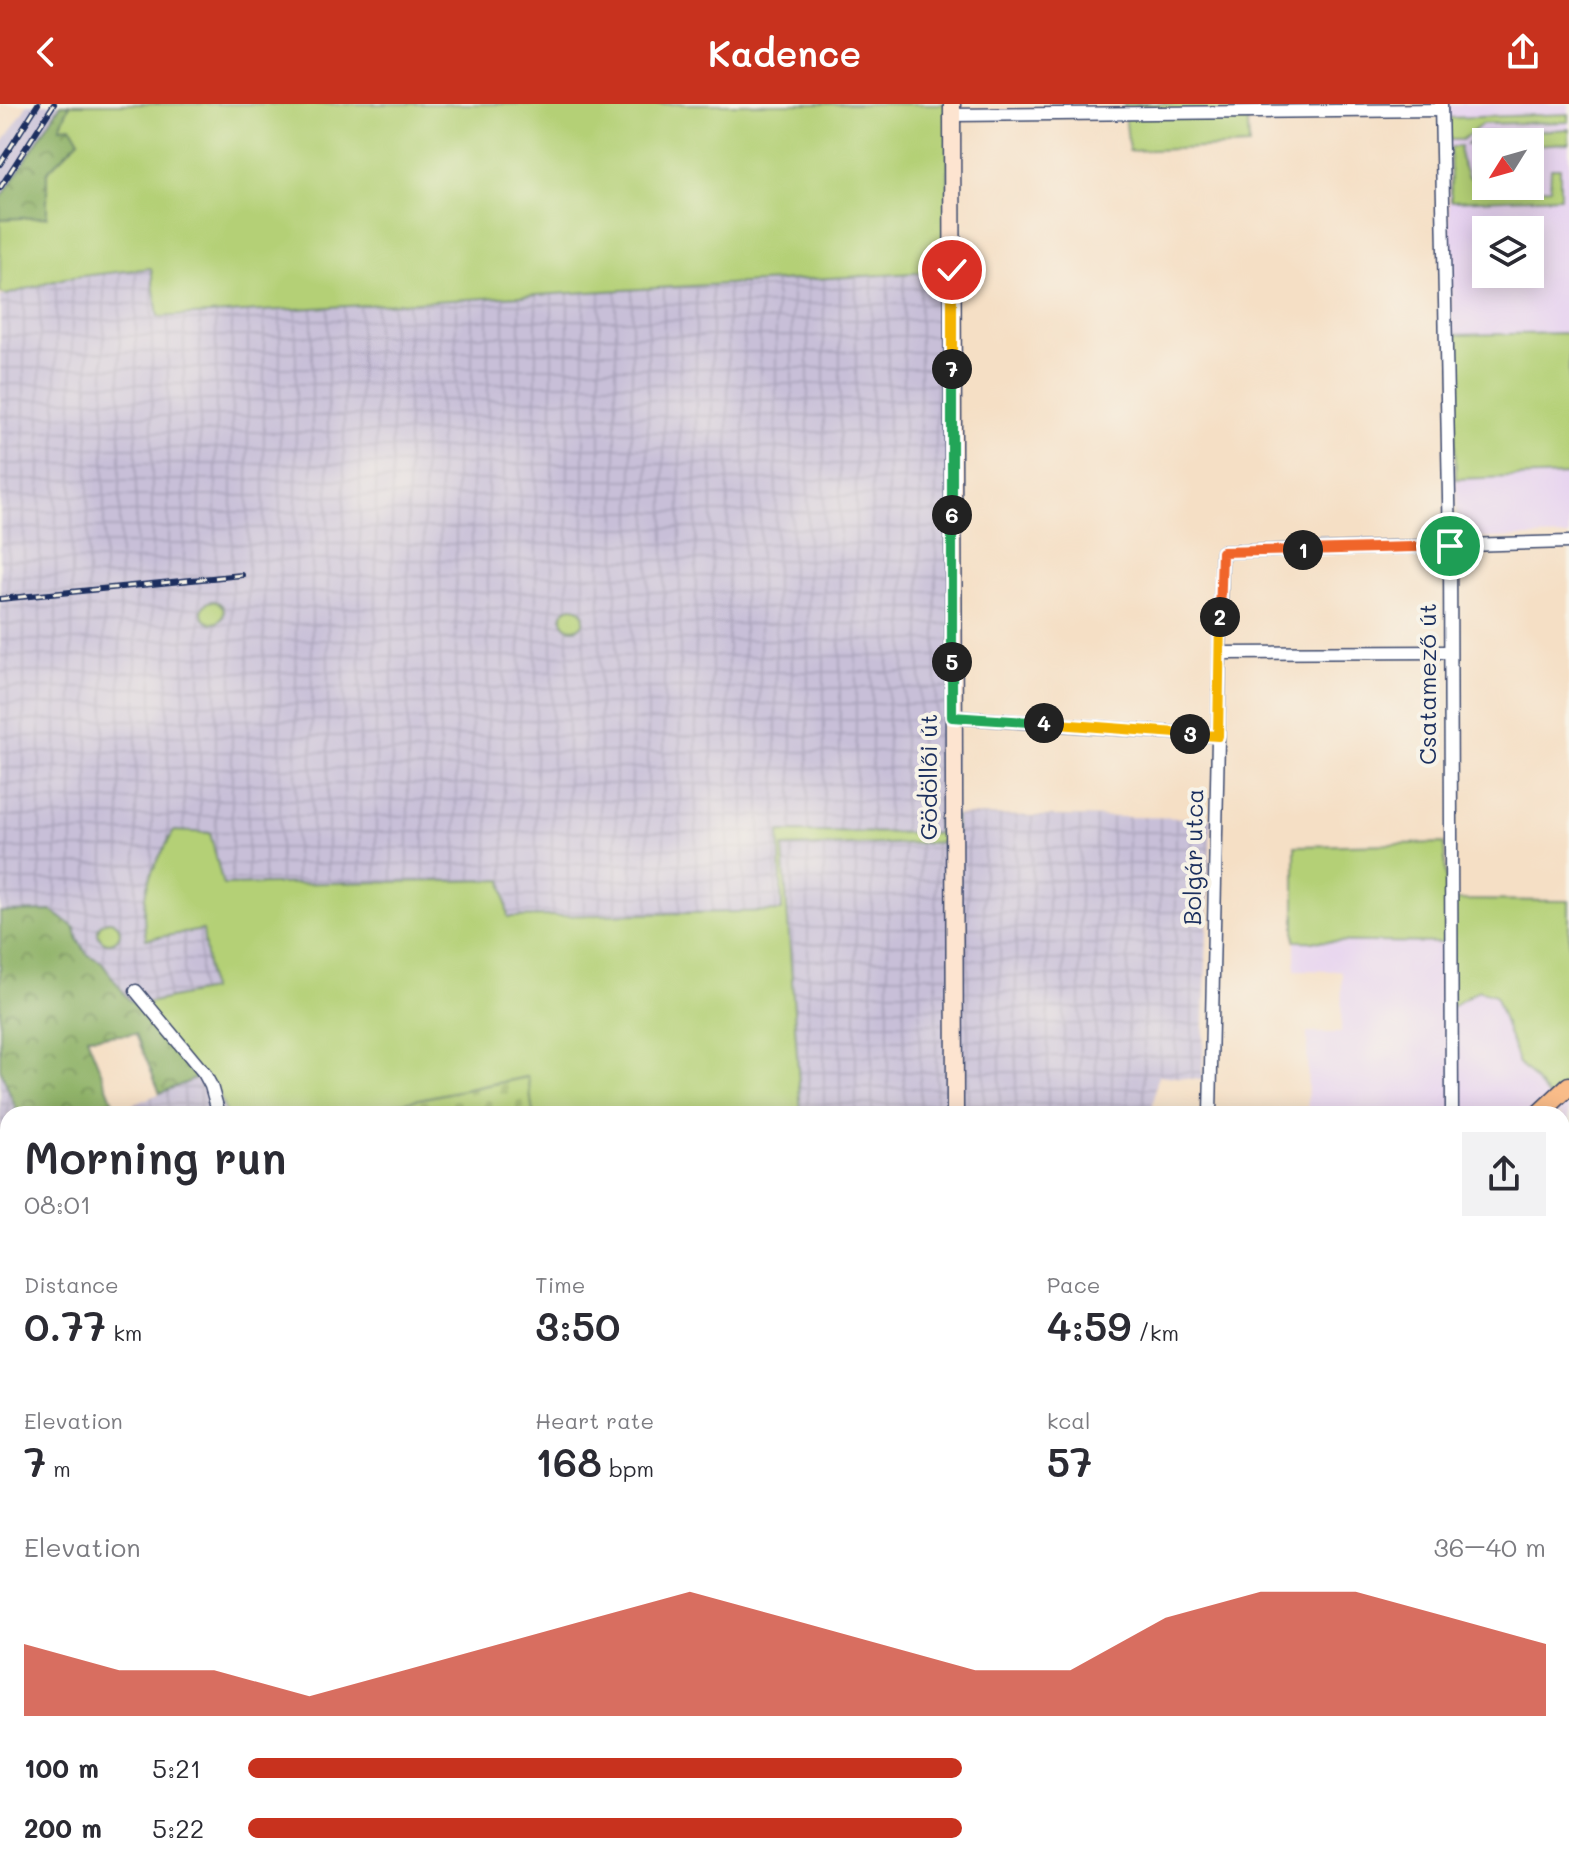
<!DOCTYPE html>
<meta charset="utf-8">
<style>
body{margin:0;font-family:Mali,sans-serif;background:#f2f2f3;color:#2b2b33;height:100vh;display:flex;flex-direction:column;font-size:30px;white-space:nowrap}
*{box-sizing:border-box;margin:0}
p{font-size:26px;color:#7c7c81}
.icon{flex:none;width:44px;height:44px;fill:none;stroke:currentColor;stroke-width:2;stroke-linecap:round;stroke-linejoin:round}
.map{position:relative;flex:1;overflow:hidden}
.details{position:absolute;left:0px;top:1002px;width:1570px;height:770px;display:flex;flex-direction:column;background:#fff;border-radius:24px 24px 0 0;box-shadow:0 4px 20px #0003}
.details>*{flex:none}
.needle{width:52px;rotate:233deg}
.buttons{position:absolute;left:1472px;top:24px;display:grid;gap:16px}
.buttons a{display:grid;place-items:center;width:72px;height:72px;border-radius:0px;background:#fff;box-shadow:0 4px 20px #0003;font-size:40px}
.pin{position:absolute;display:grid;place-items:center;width:68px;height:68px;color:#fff;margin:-34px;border:4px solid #fff;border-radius:50%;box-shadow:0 2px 8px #0007}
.km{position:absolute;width:40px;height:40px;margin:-20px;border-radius:50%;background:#222;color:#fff;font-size:22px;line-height:40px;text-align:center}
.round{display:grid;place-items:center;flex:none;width:84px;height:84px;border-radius:0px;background:#f2f2f3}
.summary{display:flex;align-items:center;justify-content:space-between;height:136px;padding:0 24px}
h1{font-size:44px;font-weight:600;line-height:60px}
.stats{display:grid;grid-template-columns:repeat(3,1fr);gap:12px;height:136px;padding:8px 24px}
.stats div{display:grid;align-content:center}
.stats b{font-size:40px;font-weight:600}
.stats small{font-size:22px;font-weight:400}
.stats p{font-size:22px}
.chart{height:224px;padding:16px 24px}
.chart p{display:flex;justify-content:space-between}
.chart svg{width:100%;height:144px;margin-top:8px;fill:#c8321e;opacity:.7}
ul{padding:0 24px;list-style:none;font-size:26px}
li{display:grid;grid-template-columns:128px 96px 1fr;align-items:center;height:60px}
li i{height:20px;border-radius:10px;background:#c8321e}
header{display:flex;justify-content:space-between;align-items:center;height:104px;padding:0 24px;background:#c8321e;color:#fff;font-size:36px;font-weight:600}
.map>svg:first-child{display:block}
</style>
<header><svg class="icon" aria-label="back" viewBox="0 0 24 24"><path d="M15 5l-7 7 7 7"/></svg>Kadence<svg class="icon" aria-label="share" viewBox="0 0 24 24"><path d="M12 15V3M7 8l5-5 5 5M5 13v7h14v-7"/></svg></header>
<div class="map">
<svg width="1569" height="1771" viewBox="0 0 1569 1771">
<defs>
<pattern id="industrial-grid" width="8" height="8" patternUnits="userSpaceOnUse" patternTransform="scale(2)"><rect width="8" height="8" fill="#c8bfd8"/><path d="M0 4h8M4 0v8" fill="none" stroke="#aba4bc"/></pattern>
<pattern id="forest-crowns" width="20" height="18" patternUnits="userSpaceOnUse" patternTransform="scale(2)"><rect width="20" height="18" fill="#8fb267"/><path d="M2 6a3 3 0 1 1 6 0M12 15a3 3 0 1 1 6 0" fill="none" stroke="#749158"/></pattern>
<pattern id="wetland-marsh" width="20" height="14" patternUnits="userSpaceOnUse" patternTransform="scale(2)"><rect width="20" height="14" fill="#b4d076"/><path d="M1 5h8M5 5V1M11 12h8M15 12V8" fill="none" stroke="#9ab368"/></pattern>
<pattern id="cemetery-stones" width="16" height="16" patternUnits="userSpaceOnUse" patternTransform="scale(2)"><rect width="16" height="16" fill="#b4d076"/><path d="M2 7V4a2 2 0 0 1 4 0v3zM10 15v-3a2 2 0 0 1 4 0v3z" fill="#9ab368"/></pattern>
<pattern id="park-tufts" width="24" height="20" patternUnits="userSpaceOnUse" patternTransform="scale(2)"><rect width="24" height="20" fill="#b4d076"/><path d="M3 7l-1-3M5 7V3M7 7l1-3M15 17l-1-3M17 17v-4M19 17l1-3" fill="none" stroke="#9ab368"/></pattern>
<pattern id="water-ripples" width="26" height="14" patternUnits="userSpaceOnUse" patternTransform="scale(2)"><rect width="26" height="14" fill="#65addc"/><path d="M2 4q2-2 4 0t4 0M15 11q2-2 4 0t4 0" fill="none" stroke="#528db6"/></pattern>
</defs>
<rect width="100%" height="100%" fill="#f7f3e8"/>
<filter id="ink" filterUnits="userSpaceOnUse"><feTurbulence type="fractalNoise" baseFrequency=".0125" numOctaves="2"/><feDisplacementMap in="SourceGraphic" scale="16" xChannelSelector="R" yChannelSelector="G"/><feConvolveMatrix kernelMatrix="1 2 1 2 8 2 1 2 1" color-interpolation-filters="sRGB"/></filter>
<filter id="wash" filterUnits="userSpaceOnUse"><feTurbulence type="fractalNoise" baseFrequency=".006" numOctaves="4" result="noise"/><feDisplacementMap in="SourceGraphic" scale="32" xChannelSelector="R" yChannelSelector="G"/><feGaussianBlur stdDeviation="1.8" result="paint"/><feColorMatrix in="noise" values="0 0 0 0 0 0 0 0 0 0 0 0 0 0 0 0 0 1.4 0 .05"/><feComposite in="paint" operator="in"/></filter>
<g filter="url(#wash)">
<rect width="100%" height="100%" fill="#f5dfc5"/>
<!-- built -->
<g fill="#e6d2f0" fill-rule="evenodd">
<path d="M1447 0H1569V229L1452 231ZM1486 38H1530V82H1486ZM1486 126H1530V170H1486Z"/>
<polygon points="1569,371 1569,432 1458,435 1456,375"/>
<polygon points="1295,837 1446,839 1448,905 1479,886 1495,891 1518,958 1545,989 1550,994 1569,977 1569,1229 1562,1237 1562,1010 1308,1010 1307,929 1341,929 1342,867 1295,866"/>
<polygon points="188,1764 222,1764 225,1771 170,1771"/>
<polygon points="291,1764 350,1764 353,1771 294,1771"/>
</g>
<!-- industrial -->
<g fill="url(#industrial-grid)">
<polygon points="151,164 159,213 949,167 955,711 1211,714 1202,976 1158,971 1152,1008 1134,1006 1133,1010 801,1010 783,743 955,738 939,729 779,728 783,807 508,813 501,776 223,781 210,729 147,834 204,826 210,886 137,901 129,896 102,858 87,850 78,836 75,824 53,807 0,808 0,193 65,174"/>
<polygon points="0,964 18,1010 8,1010 8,1331 0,1322"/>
<polygon points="198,974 217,981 226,1010 118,1010 117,1007"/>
</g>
<!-- railway -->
<polygon fill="#c8bfd8" points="28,0 61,0 0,96 0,43"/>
<!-- green -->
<g fill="#b4d076" stroke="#68806a" stroke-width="2">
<polygon points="70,0 948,0 949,167 158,213 151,164 65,174 6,191 0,189 0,115 47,112 47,68 79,36 59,24"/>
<polygon points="1124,0 1247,0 1249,42 1129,47"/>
<polygon points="1569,10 1569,18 1482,20 1462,36 1450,36 1448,14"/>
<polygon points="1569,25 1569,39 1530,41 1530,38 1515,38 1515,30 1518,28"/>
<polygon points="1497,28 1503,32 1503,38 1486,38 1486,43 1479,44 1478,40 1467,40 1479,30"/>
<path d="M1460 42C1458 61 1466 61 1468 74L1479 73 1480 87 1550 84 1551 64H1560V93L1451 97 1450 44Z"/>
<polygon points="1569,229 1569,371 1456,375 1452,231"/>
<circle cx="213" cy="508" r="11"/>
<circle cx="573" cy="514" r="11"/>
<path d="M955 712 956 738 783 743 801 1010H533L527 973 345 1010H226L216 981 191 968 137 901 210 886 203 826 146 835C139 785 150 769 174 727L210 729 223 781 502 776 508 813 782 807 779 728 938 729V714Z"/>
<polygon points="1444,739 1447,796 1569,797 1569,977 1550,994 1518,958 1495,891 1478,886 1447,906 1446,839 1295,837 1295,742"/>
<circle cx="109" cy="828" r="11"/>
<polygon points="0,1322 8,1331 8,1382 0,1372"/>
<polygon points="0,1378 8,1388 8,1484 0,1486"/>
</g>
<!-- forest -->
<g fill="url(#forest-crowns)" stroke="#557062" stroke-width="2">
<polygon points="61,0 70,0 60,23 71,22 79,36 47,68 47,113 0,115 0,96"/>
<polygon points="52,807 75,824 78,836 87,850 101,858 129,896 137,901 191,968 198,974 160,989 136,930 87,933 118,1010 18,1010 0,964 0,808"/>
<polygon points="1569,1603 1569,1724 1562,1741 1562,1612"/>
<polygon points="1202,1764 1543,1764 1536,1771 1201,1771"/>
</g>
<!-- wetland -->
<polygon fill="url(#wetland-marsh)" stroke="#68806a" stroke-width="2" points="991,1764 1082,1764 1073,1771 983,1771"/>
<!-- cemetery -->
<g fill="url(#cemetery-stones)" stroke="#68806a" stroke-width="2">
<polygon points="528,973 533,1010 345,1010"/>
<polygon points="350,1764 710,1764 702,1771 353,1771"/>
</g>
<!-- park -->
<g fill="url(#park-tufts)" stroke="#68806a" stroke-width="2">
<polygon points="222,1764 291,1764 294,1771 225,1771"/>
<polygon points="737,1764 991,1764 983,1771 730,1771"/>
<polygon points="1082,1764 1117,1764 1107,1771 1073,1771"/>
<polygon points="1202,1764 1436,1764 1431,1771 1201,1771"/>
</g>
<!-- water -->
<g fill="url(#water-ripples)" stroke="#406e9d" stroke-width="2">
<polygon points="1569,1724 1569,1771 1536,1771 1543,1764 1562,1764 1562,1741"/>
<polygon points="1117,1764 1202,1764 1201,1771 1107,1771"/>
</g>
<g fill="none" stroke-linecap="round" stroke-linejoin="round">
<!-- stream -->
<g stroke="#65addc" stroke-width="3">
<polyline points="0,1343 8,1352"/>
<polyline points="271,1764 272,1771"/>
</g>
</g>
</g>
<g filter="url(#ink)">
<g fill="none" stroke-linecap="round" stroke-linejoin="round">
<!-- minor casing -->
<g stroke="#3c496d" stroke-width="15">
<g id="minor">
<polyline points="1441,0 1450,442 1452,1010"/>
<polyline points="952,11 1441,6"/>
<polyline points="1220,549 1449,548"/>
<polyline points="952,613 1218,632"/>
<polyline points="136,887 204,969 211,982 219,1010"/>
<polyline points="1210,1010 1222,448 1569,438"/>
<polyline points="0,1495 8,1494"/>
<polyline points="138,1764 141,1771"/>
<polyline points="336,1764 339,1771"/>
</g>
</g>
<!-- secondary casing -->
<g stroke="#3c496d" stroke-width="19">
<polyline id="secondary" points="952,0 955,1010"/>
</g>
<!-- primary casing -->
<g stroke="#3c496d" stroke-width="21">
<g id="primary">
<polyline points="1539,1010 1569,982"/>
<polyline points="709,1771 717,1764"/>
</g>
</g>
<!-- minor -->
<use href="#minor" stroke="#fff" stroke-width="12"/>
<!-- secondary -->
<use href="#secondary" stroke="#fde4d0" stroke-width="16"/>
<!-- primary -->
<use href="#primary" stroke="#f9bc89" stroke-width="18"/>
<!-- rail casing -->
<g stroke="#1b2f5e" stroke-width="6">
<g id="rail">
<polyline points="0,60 38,0"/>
<polyline points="0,84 54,0"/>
<polyline points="0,495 242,471"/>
</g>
</g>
<!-- rail -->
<use href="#rail" stroke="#f7f3e8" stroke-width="3" stroke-dasharray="9" stroke-linecap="butt"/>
</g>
</g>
<g fill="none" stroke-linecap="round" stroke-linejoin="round" filter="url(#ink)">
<!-- split-1 casing -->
<g stroke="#fff" stroke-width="16">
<polyline id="split-1" points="1303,446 1450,442"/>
</g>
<!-- split-2 casing -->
<g stroke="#fff" stroke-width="16">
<polyline id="split-2" points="1220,513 1222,448 1303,446"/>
</g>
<!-- split-3 casing -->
<g stroke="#fff" stroke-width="16">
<polyline id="split-3" points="1190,630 1218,632 1220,513"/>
</g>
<!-- split-4 casing -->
<g stroke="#fff" stroke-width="16">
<polyline id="split-4" points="1044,619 1190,630"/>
</g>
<!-- split-5 casing -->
<g stroke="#fff" stroke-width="16">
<polyline id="split-5" points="952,558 952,613 1044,619"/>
</g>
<!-- split-6 casing -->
<g stroke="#fff" stroke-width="16">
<polyline id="split-6" points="952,411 952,558"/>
</g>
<!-- split-7 casing -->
<g stroke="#fff" stroke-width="16">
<polyline id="split-7" points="952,265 952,411"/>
</g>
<!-- split-8 casing -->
<g stroke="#fff" stroke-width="16">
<polyline id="split-8" points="952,166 952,265"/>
</g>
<!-- split-1 -->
<use href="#split-1" stroke="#f0652b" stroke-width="10"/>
<!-- split-2 -->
<use href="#split-2" stroke="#f0652b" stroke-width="10"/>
<!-- split-3 -->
<use href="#split-3" stroke="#f5b400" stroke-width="10"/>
<!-- split-4 -->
<use href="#split-4" stroke="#f5b400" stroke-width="10"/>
<!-- split-5 -->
<use href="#split-5" stroke="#22a559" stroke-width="10"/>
<!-- split-6 -->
<use href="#split-6" stroke="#22a559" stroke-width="10"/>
<!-- split-7 -->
<use href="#split-7" stroke="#22a559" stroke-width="10"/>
<!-- split-8 -->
<use href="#split-8" stroke="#f5b400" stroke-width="10"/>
</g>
<g text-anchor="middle" stroke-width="8" stroke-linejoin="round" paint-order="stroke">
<!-- street labels -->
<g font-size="24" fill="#1b2f5e" stroke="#f7f3e8">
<text transform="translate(1428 580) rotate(-90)" y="8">Csatamező út</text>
<text transform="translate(929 673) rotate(-90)" y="8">Gödöllői út</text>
<text transform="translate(1194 753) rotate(-89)" y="8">Bolgár utca</text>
</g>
</g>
</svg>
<div class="buttons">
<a><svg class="needle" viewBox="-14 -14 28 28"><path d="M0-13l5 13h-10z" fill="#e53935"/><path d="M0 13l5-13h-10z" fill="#7c7c81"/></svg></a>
<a><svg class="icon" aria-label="layers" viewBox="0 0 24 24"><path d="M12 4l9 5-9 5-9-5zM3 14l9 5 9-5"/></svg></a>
</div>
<div class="pin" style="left:1450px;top:442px;background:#1e9e55"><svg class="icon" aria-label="arrive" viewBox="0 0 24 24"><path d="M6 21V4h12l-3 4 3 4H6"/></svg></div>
<div class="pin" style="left:952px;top:166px;background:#d93025"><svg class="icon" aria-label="check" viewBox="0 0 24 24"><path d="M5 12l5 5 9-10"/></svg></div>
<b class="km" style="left:1303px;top:446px">1</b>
<b class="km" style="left:1220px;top:513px">2</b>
<b class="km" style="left:1190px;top:630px">3</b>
<b class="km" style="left:1044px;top:619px">4</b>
<b class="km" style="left:952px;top:558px">5</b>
<b class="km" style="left:952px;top:411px">6</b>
<b class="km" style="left:952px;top:265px">7</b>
<section class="details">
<div class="summary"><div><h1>Morning run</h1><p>08:01</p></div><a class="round"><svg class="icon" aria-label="share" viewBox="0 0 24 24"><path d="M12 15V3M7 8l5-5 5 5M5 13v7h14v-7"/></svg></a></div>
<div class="stats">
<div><p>Distance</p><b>0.77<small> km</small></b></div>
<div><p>Time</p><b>3:50</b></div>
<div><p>Pace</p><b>4:59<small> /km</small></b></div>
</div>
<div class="stats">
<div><p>Elevation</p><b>7<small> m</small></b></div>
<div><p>Heart rate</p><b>168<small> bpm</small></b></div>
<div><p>kcal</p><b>57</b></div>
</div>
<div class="chart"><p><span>Elevation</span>36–40 m</p>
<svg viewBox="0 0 160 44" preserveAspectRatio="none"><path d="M0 44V22L10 30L20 30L30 38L40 30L50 22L60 14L70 6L80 14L90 22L100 30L110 30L120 14L130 6L140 6L150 14L160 22V44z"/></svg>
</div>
<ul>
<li><b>100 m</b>5:21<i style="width:55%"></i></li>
<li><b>200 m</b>5:22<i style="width:55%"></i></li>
</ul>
</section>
</div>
